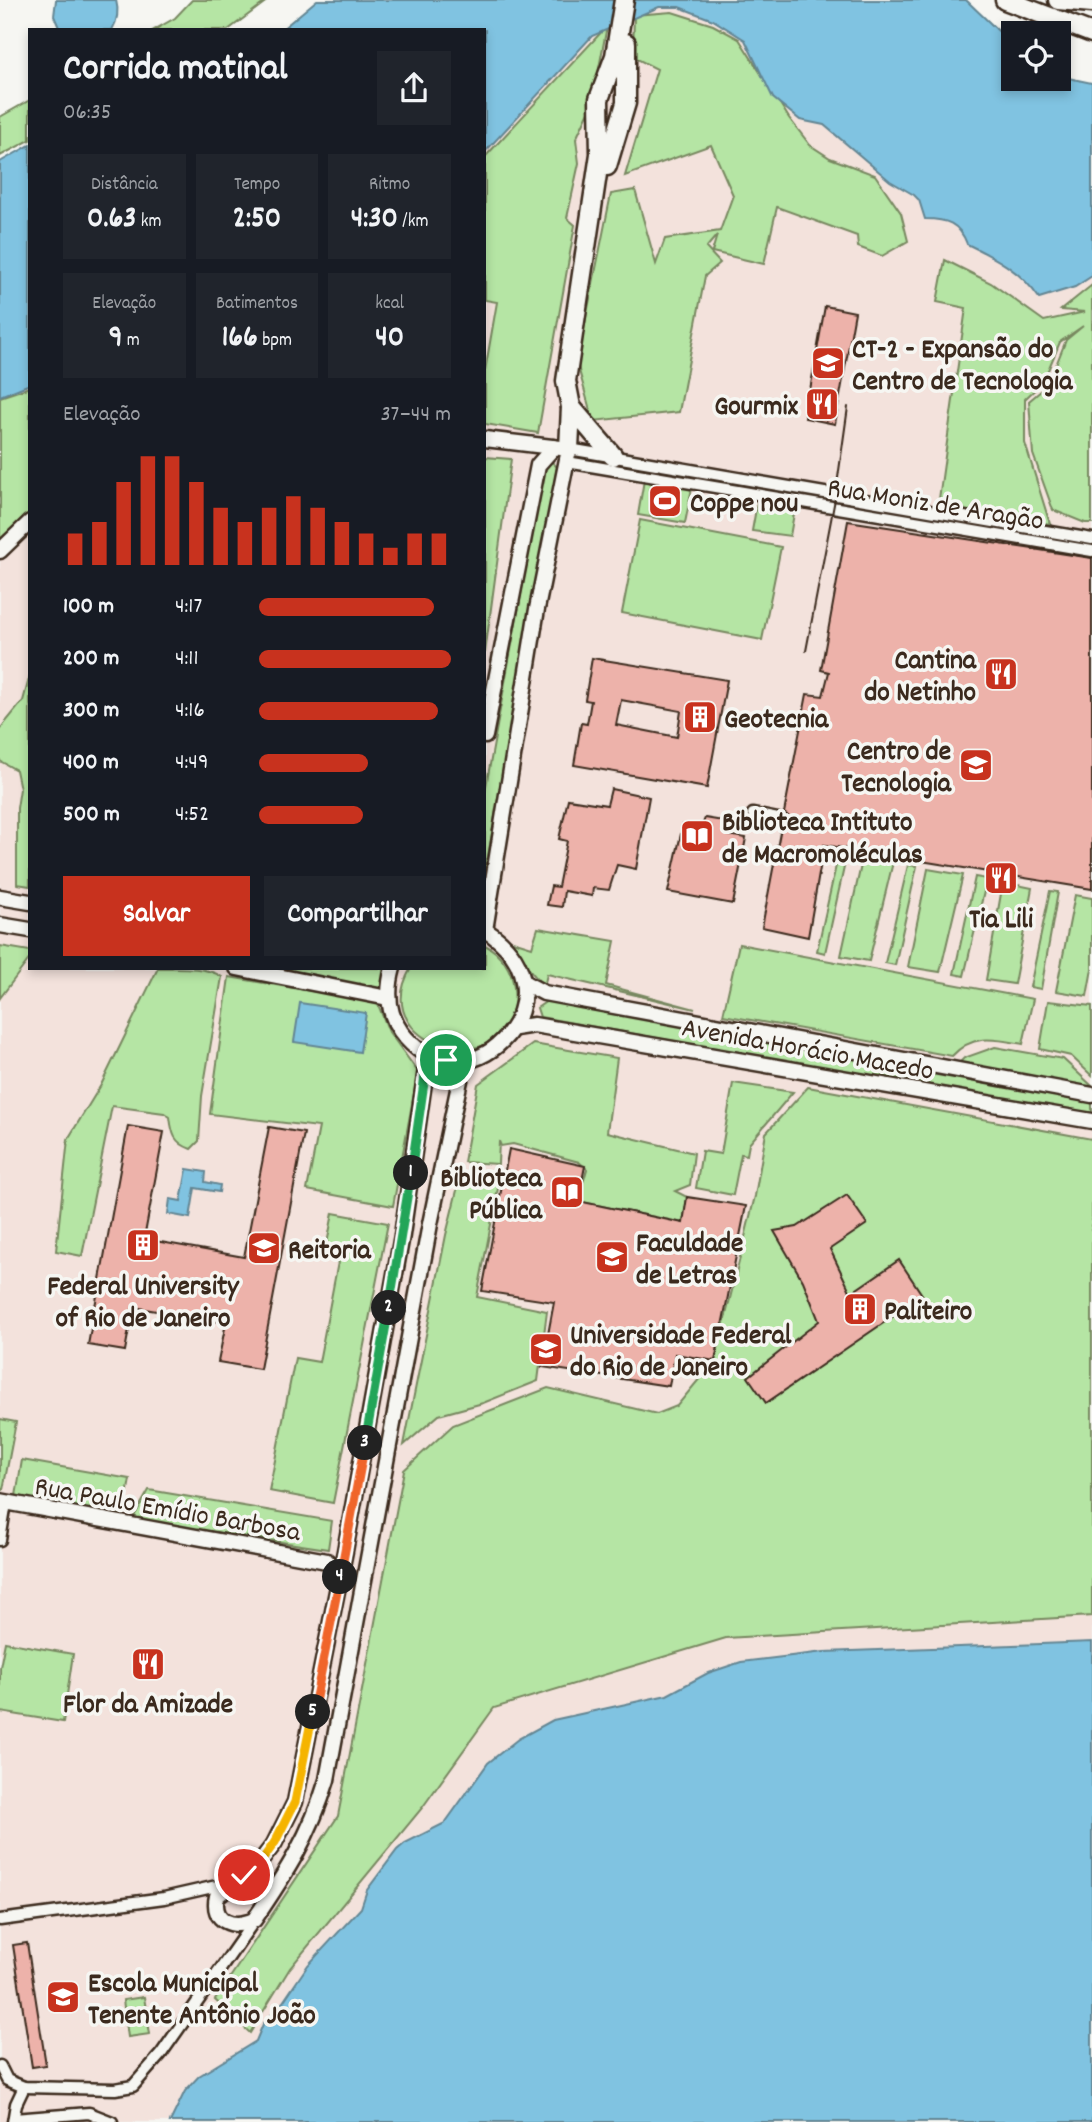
<!DOCTYPE html>
<html lang="pt">
<meta charset="utf-8">
<style>
body{margin:0;font-family:Dekko,sans-serif;background:#20242c;color:#f1f3f6;height:100vh;display:flex;flex-direction:column;font-size:26px;white-space:nowrap}
*{box-sizing:border-box;margin:0}
p{font-size:23px;color:#9ea1a6}
.icon{flex:none;width:38px;height:38px;fill:none;stroke:currentColor;stroke-width:2;stroke-linecap:round;stroke-linejoin:round}
.map{position:relative;flex:1;overflow:hidden}
.side{position:absolute;left:28px;top:28px;width:458px;height:942px;display:flex;flex-direction:column;background:#171b24;border-radius:0px;box-shadow:0 4px 10px #0003}
.side>*{flex:none}
.fabs{position:absolute;left:1001px;top:21px;display:grid;gap:14px}
.fabs a{display:grid;place-items:center;width:70px;height:70px;border-radius:0px;background:#171b24;box-shadow:0 4px 10px #0003;font-size:35px}
.pin{position:absolute;display:grid;place-items:center;width:60px;height:60px;color:#fff;margin:-30px;border:4px solid #fff;border-radius:50%;box-shadow:0 2px 7px #0007}
.km{position:absolute;width:35px;height:35px;margin:-18px;border-radius:50%;background:#222;color:#fff;font-size:19px;line-height:35px;text-align:center}
.round{display:grid;place-items:center;flex:none;width:74px;height:74px;border-radius:0px;background:#20242c}
.overview{display:flex;align-items:center;justify-content:space-between;height:119px;padding:0 35px}
h1{font-size:38px;font-weight:700;line-height:52px}
.figures{display:grid;grid-template-columns:repeat(3,1fr);gap:10px;height:119px;padding:7px 35px}
.figures div{display:grid;align-content:center;border-radius:0px;background:#20242c;text-align:center}
.figures b{font-size:30px;font-weight:700}
.figures small{font-size:19px;font-weight:400}
.figures p{font-size:19px}
.chart{height:196px;padding:14px 35px}
.chart p{display:flex;justify-content:space-between}
.chart svg{width:100%;height:126px;margin-top:7px;stroke:#c8321e;stroke-width:6}
.cta{display:flex;gap:14px;margin-top:auto;padding:14px 35px}
.cta a{flex:1;height:80px;border-radius:0px;background:#c8321e;color:#fff;font-size:28px;font-weight:700;line-height:80px;text-align:center}
.cta a+a{background:#20242c;color:#f1f3f6}
ul{padding:0 35px;list-style:none;font-size:23px}
li{display:grid;grid-template-columns:112px 84px 1fr;align-items:center;height:52px}
li i{height:18px;border-radius:9px;background:#c8321e}
.map>svg:first-child{display:block}
</style>
<div class="map">
<svg width="1092" height="2122" viewBox="0 0 1092 2122">
<rect width="100%" height="100%" fill="#f6f6f2"/>
<filter id="ink" filterUnits="userSpaceOnUse"><feTurbulence type="fractalNoise" baseFrequency=".0143" numOctaves="2"/><feDisplacementMap in="SourceGraphic" scale="14" xChannelSelector="R" yChannelSelector="G"/><feConvolveMatrix kernelMatrix="1 2 1 2 8 2 1 2 1" color-interpolation-filters="sRGB"/></filter>
<g filter="url(#ink)">
<!-- built -->
<path fill="#f3e2dc" fill-rule="evenodd" d="M659 7 691 9 745 40 759 64 768 89 781 105 800 120 824 125 890 181 919 200 925 219 952 222 962 231 967 244 1005 263 1031 285 1039 298 1075 287 1092 276V1642L824 1652 741 1662 708 1673 668 1695 597 1709 488 1763 445 1823 405 1843 367 1890 361 1908 308 1965 283 2002 263 2024 256 2041 181 2099 170 2122H0V396L30 384V968H485V152L592 36ZM739 944 1033 999 985 1037 961 1046 952 1055 724 1015Z"/>
<!-- green -->
<g fill="#b5e5a4" stroke="#788861" stroke-width="2">
<polygon points="192,0 268,0 228,30 154,30 175,18"/>
<polygon points="672,12 713,25 739,39 789,118 810,145 830,158 875,175 901,213 908,241 882,256 858,247 857,236 777,207 764,264 712,252 717,235 706,248 720,263 705,276 679,412 593,421 577,363 611,194 635,190 656,264 665,239 720,231 733,195 711,145 625,176 657,69 633,57 634,15"/>
<polygon points="607,26 592,105 576,139 579,163 567,218 575,225 538,433 485,424 485,371 497,302 485,300 485,157"/>
<polygon points="30,100 30,140 0,156 0,117"/>
<polygon points="945,260 991,283 1044,321 1085,312 1061,310 1092,285 1092,523 1085,523 1053,510 1033,454 1029,401 1048,385 1066,340 1083,326 1060,342 1043,382 1025,399 1025,443 1050,524 938,506 966,308 937,302"/>
<polygon points="30,387 30,516 0,545 0,397"/>
<polygon points="485,457 511,459 485,653"/>
<polygon points="552,462 557,467 485,873 485,792 545,463"/>
<polygon points="644,480 692,488 685,523 638,515"/>
<polygon points="757,503 795,508 790,536 752,531"/>
<polygon points="640,520 781,547 762,640 622,613"/>
<polygon points="30,675 30,886 17,884 17,808 20,789 16,770 0,761 0,729 23,701"/>
<polygon points="839,852 847,854 825,953 817,951"/>
<polygon points="863,856 893,862 869,961 841,956"/>
<polygon points="908,865 917,866 895,965 885,963"/>
<polygon points="928,869 963,875 940,972 908,967"/>
<polygon points="975,877 987,879 964,976 954,974"/>
<polygon points="1003,882 1032,888 1014,984 986,980"/>
<polygon points="1050,891 1058,892 1041,989 1030,987"/>
<polygon points="1075,895 1092,898 1092,969 1087,996 1056,991"/>
<polygon points="538,928 615,941 606,985 695,1009 547,974 544,987 503,938 532,947"/>
<path d="M739 944 1033 999 1023 1044C995 1039 973 1033 952 1056L723 1015Z"/>
<path d="M485 945C501 953 512 970 514 988 525 1088 362 1053 411 968H485Z"/>
<polygon points="0,946 30,951 30,958 0,998"/>
<path d="M158 968C177 968 207 966 222 977L202 1096 199 1141 191 1149C174 1143 172 1134 170 1117L164 1113 112 1106 82 1256 56 1251 68 1139 101 1085Z"/>
<polygon points="237,968 393,968 388,998"/>
<polygon points="229,977 377,1002 389,1032 418,1072 393,1206 307,1190 319,1127 210,1114"/>
<polygon points="547,1001 1092,1100 1092,1116 540,1017 537,1008"/>
<polygon points="1048,1001 1092,1006 1092,1076 1071,1056 1040,1049"/>
<polygon points="533,1044 617,1058 607,1132 694,1153 690,1185 675,1191 687,1197 683,1223 578,1201 587,1169 579,1162 513,1144 501,1146 499,1141 498,1164 464,1162 478,1084"/>
<polygon points="995,1047 1063,1059 1092,1086 1092,1090 955,1067 964,1058"/>
<polygon points="733,1083 793,1092 749,1144 747,1155 741,1154 733,1195 696,1188 702,1151 721,1154"/>
<polygon points="808,1087 1092,1139 1092,1616 726,1638 494,1708 422,1808 290,1968 250,2033 215,2000 338,1816 404,1470 453,1425 548,1388 657,1414 677,1406 715,1360 755,1196 766,1133"/>
<polygon points="461,1174 499,1183 477,1297 547,1311 538,1381 483,1403 439,1415 404,1445 446,1235"/>
<polygon points="333,1213 388,1223 333,1503 269,1491 295,1358 319,1362 338,1262 324,1259"/>
<polygon points="0,1419 16,1422 3,1490 0,1489"/>
<polygon points="22,1460 130,1479 123,1518 16,1496"/>
<polygon points="149,1490 332,1521 328,1549 132,1520"/>
<polygon points="5,1642 73,1654 63,1722 0,1712 0,1667"/>
<polygon points="144,1997 150,2034 128,2037 123,2000"/>
</g>
<!-- water -->
<g fill="#80c3e1" stroke="#648693" stroke-width="2">
<path d="M56 0H116C119 11 118 20 112 30H60L54 16Z"/>
<path d="M317 0H966L1013 45V79H1059V76L1092 83V276L1075 287 1039 298C1021 271 996 258 967 244 959 223 947 219 925 219L919 200 914 195 890 181 824 125 800 120 773 98 745 40 713 20 679 7H659L592 36 485 152V30H281Z"/>
<polygon points="30,145 30,384 0,396 0,162"/>
<polygon points="300,1003 366,1013 360,1052 294,1042"/>
<polygon points="187,1169 206,1172 205,1182 220,1185 219,1192 195,1188 190,1218 168,1214 170,1199 181,1201"/>
<polygon points="1092,1642 1092,2122 170,2122 185,2091 199,2076 256,2041 263,2024 283,2002 308,1965 361,1908 367,1890 397,1850 405,1843 445,1823 488,1763 518,1739 553,1720 667,1695 708,1673 741,1662 824,1652"/>
</g>
<!-- building -->
<g fill="#edb2aa" stroke="#3b2a1e" stroke-width="2" fill-rule="evenodd">
<polygon points="825,306 855,312 835,424 805,418"/>
<polygon points="848,521 1092,558 1092,889 824,845 808,937 762,927 781,827 790,821 784,813 807,694 823,696 829,672 821,670"/>
<path d="M592 658 727 680 707 788 574 765 581 723 587 724 591 701 585 700ZM621 700 681 711 677 737 616 725Z"/>
<polygon points="611,789 649,797 636,869 617,865 609,890 593,888 592,896 564,891 562,907 547,905 551,886 558,887 567,841 559,839 568,799 607,805"/>
<polygon points="705,818 729,822 727,835 746,838 733,904 668,892 683,825 701,828"/>
<polygon points="128,1126 164,1132 144,1239 244,1257 269,1127 304,1133 260,1369 218,1362 226,1323 133,1307 125,1351 88,1345"/>
<polygon points="509,1149 585,1166 578,1201 683,1223 687,1197 746,1206 715,1361 675,1354 669,1386 542,1367 554,1302 482,1291"/>
<polygon points="847,1195 867,1224 830,1249 851,1293 899,1260 923,1296 766,1403 748,1377 819,1321 803,1281 774,1231 797,1227"/>
<polygon points="27,1943 46,2065 32,2067 13,1945"/>
</g>
<g fill="none" stroke-linecap="round" stroke-linejoin="round">
<!-- street casing -->
<g stroke="#3b2a1e" stroke-width="15">
<g id="street">
<polyline points="569,449 1092,539"/>
<polyline points="567,462 1092,551"/>
<polyline points="753,814 783,820"/>
<polyline points="0,1540 6,1503"/>
<polyline points="0,1920 164,1898 230,1883"/>
<polyline points="0,2066 7,2080 24,2087 115,2089 133,2086 161,2054 254,1921"/>
<polyline points="14,2119 89,2113 112,2122"/>
<polyline points="13,2122 16,2104 24,2087"/>
</g>
</g>
<!-- secondary casing -->
<g stroke="#3b2a1e" stroke-width="19">
<g id="secondary">
<polyline points="485,439 569,449 537,609 485,930"/>
<polyline points="0,551 30,522"/>
<polyline points="485,736 538,465 554,447"/>
<polyline points="0,897 30,902"/>
<polyline points="0,925 30,930"/>
<polyline points="237,968 388,998"/>
<path d="M393 968C386 993 388 1018 406 1038 473 1113 583 992 485 930"/>
<polyline points="525,983 544,993 1092,1095"/>
<polyline points="515,1028 534,1025 1092,1121"/>
<path d="M428 1055 402 1235 345 1551 295 1802 274 1844 260 1862 217 1896C211 1922 233 1929 254 1920 286 1873 310 1836 327 1780L430 1224 464 1061"/>
<polyline points="0,1501 327,1561 340,1576"/>
</g>
</g>
<!-- highway casing -->
<g stroke="#3b2a1e" stroke-width="23">
<g id="highway">
<polyline points="1005,0 1092,33"/>
<polyline points="1058,0 1092,3"/>
<polyline points="607,166 626,103 626,43"/>
<polyline points="571,407 613,456"/>
<polyline points="569,449 571,407 566,381 600,154 599,99 615,56 624,0"/>
</g>
</g>
<!-- street -->
<use href="#street" stroke="#f6f6f2" stroke-width="10"/>
<!-- secondary -->
<use href="#secondary" stroke="#f6f6f2" stroke-width="14"/>
<!-- highway -->
<use href="#highway" stroke="#f6f6f2" stroke-width="18"/>
<!-- tram -->
<polyline stroke="#3b2a1e" stroke-width="2" points="806,651 835,499 848,407"/>
</g>
</g>
<g fill="none" stroke-linecap="round" stroke-linejoin="round" filter="url(#ink)">
<!-- split-1 casing -->
<g stroke="#fff" stroke-width="14">
<polyline id="split-1" points="411,1173 428,1055 446,1060"/>
</g>
<!-- split-2 casing -->
<g stroke="#fff" stroke-width="14">
<polyline id="split-2" points="389,1308 411,1173"/>
</g>
<!-- split-3 casing -->
<g stroke="#fff" stroke-width="14">
<polyline id="split-3" points="365,1443 389,1308"/>
</g>
<!-- split-4 casing -->
<g stroke="#fff" stroke-width="14">
<polyline id="split-4" points="340,1577 365,1443"/>
</g>
<!-- split-5 casing -->
<g stroke="#fff" stroke-width="14">
<polyline id="split-5" points="313,1712 340,1577"/>
</g>
<!-- split-6 casing -->
<g stroke="#fff" stroke-width="14">
<polyline id="split-6" points="275,1842 295,1802 313,1712"/>
</g>
<!-- split-7 casing -->
<g stroke="#fff" stroke-width="14">
<polyline id="split-7" points="244,1875 260,1863 275,1842"/>
</g>
<!-- split-1 -->
<use href="#split-1" stroke="#22a559" stroke-width="9"/>
<!-- split-2 -->
<use href="#split-2" stroke="#22a559" stroke-width="9"/>
<!-- split-3 -->
<use href="#split-3" stroke="#22a559" stroke-width="9"/>
<!-- split-4 -->
<use href="#split-4" stroke="#f0652b" stroke-width="9"/>
<!-- split-5 -->
<use href="#split-5" stroke="#f0652b" stroke-width="9"/>
<!-- split-6 -->
<use href="#split-6" stroke="#f5b400" stroke-width="9"/>
<!-- split-7 -->
<use href="#split-7" stroke="#f5b400" stroke-width="9"/>
</g>
<!-- icons -->
<defs>
<g id="university-square" transform="scale(1.75)"><rect x="-9" y="-9" width="18" height="18" rx="4" fill="#c8321e" stroke="#f6f6f2"/><path d="M0-5L7-2L0 1L-7-2ZM-4 1L0 2.5L4 1V4Q0 6-4 4Z" fill="#fff"/></g>
<g id="restaurant-square" transform="scale(1.75)"><rect x="-9" y="-9" width="18" height="18" rx="4" fill="#c8321e" stroke="#f6f6f2"/><path d="M-5-6h1v4h1v-4h1v4h1v-4h1v5L-1.5 .5V6h-2V.5L-5-1ZM5-6V6H3V1.5H1.5Q1.5-4 5-6Z" fill="#fff"/></g>
<g id="stadium-square" transform="scale(1.75)"><rect x="-9" y="-9" width="18" height="18" rx="4" fill="#c8321e" stroke="#f6f6f2"/><path d="M0-5a6.5 5 0 1 0 0 10a6.5 5 0 1 0 0-10ZM-3.5-1.8h7v3.6h-7Z" fill="#fff"/></g>
<g id="building-square" transform="scale(1.75)"><rect x="-9" y="-9" width="18" height="18" rx="4" fill="#c8321e" stroke="#f6f6f2"/><path d="M-4-6H4V6H1V3H-1V6H-4ZM-2.5-4.3h1.7v1.8h-1.7ZM.8-4.3h1.7v1.8H.8ZM-2.5-1h1.7V.8h-1.7ZM.8-1h1.7V.8H.8Z" fill="#fff"/></g>
<g id="library-square" transform="scale(1.75)"><rect x="-9" y="-9" width="18" height="18" rx="4" fill="#c8321e" stroke="#f6f6f2"/><path d="M-6-4Q-3-5.5-.7-3.5V5Q-3 3-6 4ZM6-4Q3-5.5 .7-3.5V5Q3 3 6 4Z" fill="#fff"/></g>
<g id="school-square" transform="scale(1.75)"><rect x="-9" y="-9" width="18" height="18" rx="4" fill="#c8321e" stroke="#f6f6f2"/><path d="M0-5L7-2L0 1L-7-2ZM-4 1L0 2.5L4 1V4Q0 6-4 4Z" fill="#fff"/></g>
</defs>
<g fill-rule="evenodd">
<use href="#university-square" x="828" y="363"/>
<use href="#restaurant-square" x="822" y="404"/>
<use href="#stadium-square" x="665" y="501"/>
<use href="#restaurant-square" x="1001" y="674"/>
<use href="#building-square" x="700" y="717"/>
<use href="#university-square" x="976" y="765"/>
<use href="#library-square" x="697" y="836"/>
<use href="#restaurant-square" x="1001" y="878"/>
<use href="#library-square" x="567" y="1192"/>
<use href="#building-square" x="143" y="1245"/>
<use href="#university-square" x="264" y="1248"/>
<use href="#university-square" x="612" y="1257"/>
<use href="#building-square" x="860" y="1309"/>
<use href="#university-square" x="546" y="1349"/>
<use href="#restaurant-square" x="148" y="1664"/>
<use href="#school-square" x="63" y="1997"/>
</g>
<g text-anchor="middle" stroke-width="7" stroke-linejoin="round" paint-order="stroke">
<!-- poi labels -->
<g font-size="28" font-weight="bold" fill="#3b2a1e" stroke="#f6f6f2" text-anchor="start">
<text x="852" y="357">CT-2 - Expansão do<tspan x="852" dy="32">Centro de Tecnologia</tspan></text>
<text x="798" y="414" text-anchor="end">Gourmix</text>
<text x="690" y="511">Coppe nou</text>
<text x="976" y="668" text-anchor="end">Cantina<tspan x="976" dy="32">do Netinho</tspan></text>
<text x="724" y="727">Geotecnia</text>
<text x="951" y="759" text-anchor="end">Centro de<tspan x="951" dy="32">Tecnologia</tspan></text>
<text x="722" y="830">Biblioteca Intituto<tspan x="722" dy="32">de Macromoléculas</tspan></text>
<text x="1001" y="927" text-anchor="middle">Tia Lili</text>
<text x="542" y="1186" text-anchor="end">Biblioteca<tspan x="542" dy="32">Pública</tspan></text>
<text x="636" y="1251">Faculdade<tspan x="636" dy="32">de Letras</tspan></text>
<text x="288" y="1258">Reitoria</text>
<text x="143" y="1294" text-anchor="middle">Federal University<tspan x="143" dy="32">of Rio de Janeiro</tspan></text>
<text x="884" y="1319">Paliteiro</text>
<text x="570" y="1343">Universidade Federal<tspan x="570" dy="32">do Rio de Janeiro</tspan></text>
<text x="148" y="1712" text-anchor="middle">Flor da Amizade</text>
<text x="88" y="1991">Escola Municipal<tspan x="88" dy="32">Tenente Antônio João</tspan></text>
</g>
<!-- street labels -->
<g font-size="28" fill="#3b2a1e" stroke="#f6f6f2">
<text transform="translate(936 502) rotate(9)" y="10">Rua Moniz de Aragão</text>
<text transform="translate(808 1047) rotate(10)" y="10">Avenida Horácio Macedo</text>
<text transform="translate(168 1507) rotate(10)" y="10">Rua Paulo Emídio Barbosa</text>
</g>
</g>
</svg>
<div class="fabs">
<a><svg class="icon" aria-label="locate" viewBox="0 0 24 24"><circle cx="12" cy="12" r="6"/><path d="M12 2v4M12 18v4M2 12h4M18 12h4"/></svg></a>
</div>
<div class="pin" style="left:446px;top:1060px;background:#1e9e55"><svg class="icon" aria-label="arrive" viewBox="0 0 24 24"><path d="M6 21V4h12l-3 4 3 4H6"/></svg></div>
<div class="pin" style="left:244px;top:1875px;background:#d93025"><svg class="icon" aria-label="check" viewBox="0 0 24 24"><path d="M5 12l5 5 9-10"/></svg></div>
<b class="km" style="left:411px;top:1173px">1</b>
<b class="km" style="left:389px;top:1308px">2</b>
<b class="km" style="left:365px;top:1443px">3</b>
<b class="km" style="left:340px;top:1577px">4</b>
<b class="km" style="left:313px;top:1712px">5</b>
<section class="side">
<div class="overview"><div><h1>Corrida matinal</h1><p>06:35</p></div><a class="round"><svg class="icon" aria-label="share" viewBox="0 0 24 24"><path d="M12 15V3M7 8l5-5 5 5M5 13v7h14v-7"/></svg></a></div>
<div class="figures">
<div><p>Distância</p><b>0.63<small> km</small></b></div>
<div><p>Tempo</p><b>2:50</b></div>
<div><p>Ritmo</p><b>4:30<small> /km</small></b></div>
</div>
<div class="figures">
<div><p>Elevação</p><b>9<small> m</small></b></div>
<div><p>Batimentos</p><b>166<small> bpm</small></b></div>
<div><p>kcal</p><b>40</b></div>
</div>
<div class="chart"><p><span>Elevação</span>37–44 m</p>
<svg viewBox="0 0 160 44" preserveAspectRatio="none"><path d="M5 44V33M15 44V29M25 44V15M35 44V6M45 44V6M55 44V15M65 44V24M75 44V29M85 44V24M95 44V20M105 44V24M115 44V29M125 44V33M135 44V38M145 44V33M155 44V33"/></svg>
</div>
<ul>
<li><b>100 m</b>4:17<i style="width:91%"></i></li>
<li><b>200 m</b>4:11<i style="width:100%"></i></li>
<li><b>300 m</b>4:16<i style="width:93%"></i></li>
<li><b>400 m</b>4:49<i style="width:57%"></i></li>
<li><b>500 m</b>4:52<i style="width:54%"></i></li>
</ul>
<div class="cta"><a>Salvar</a><a>Compartilhar</a></div>
</section>
</div>
